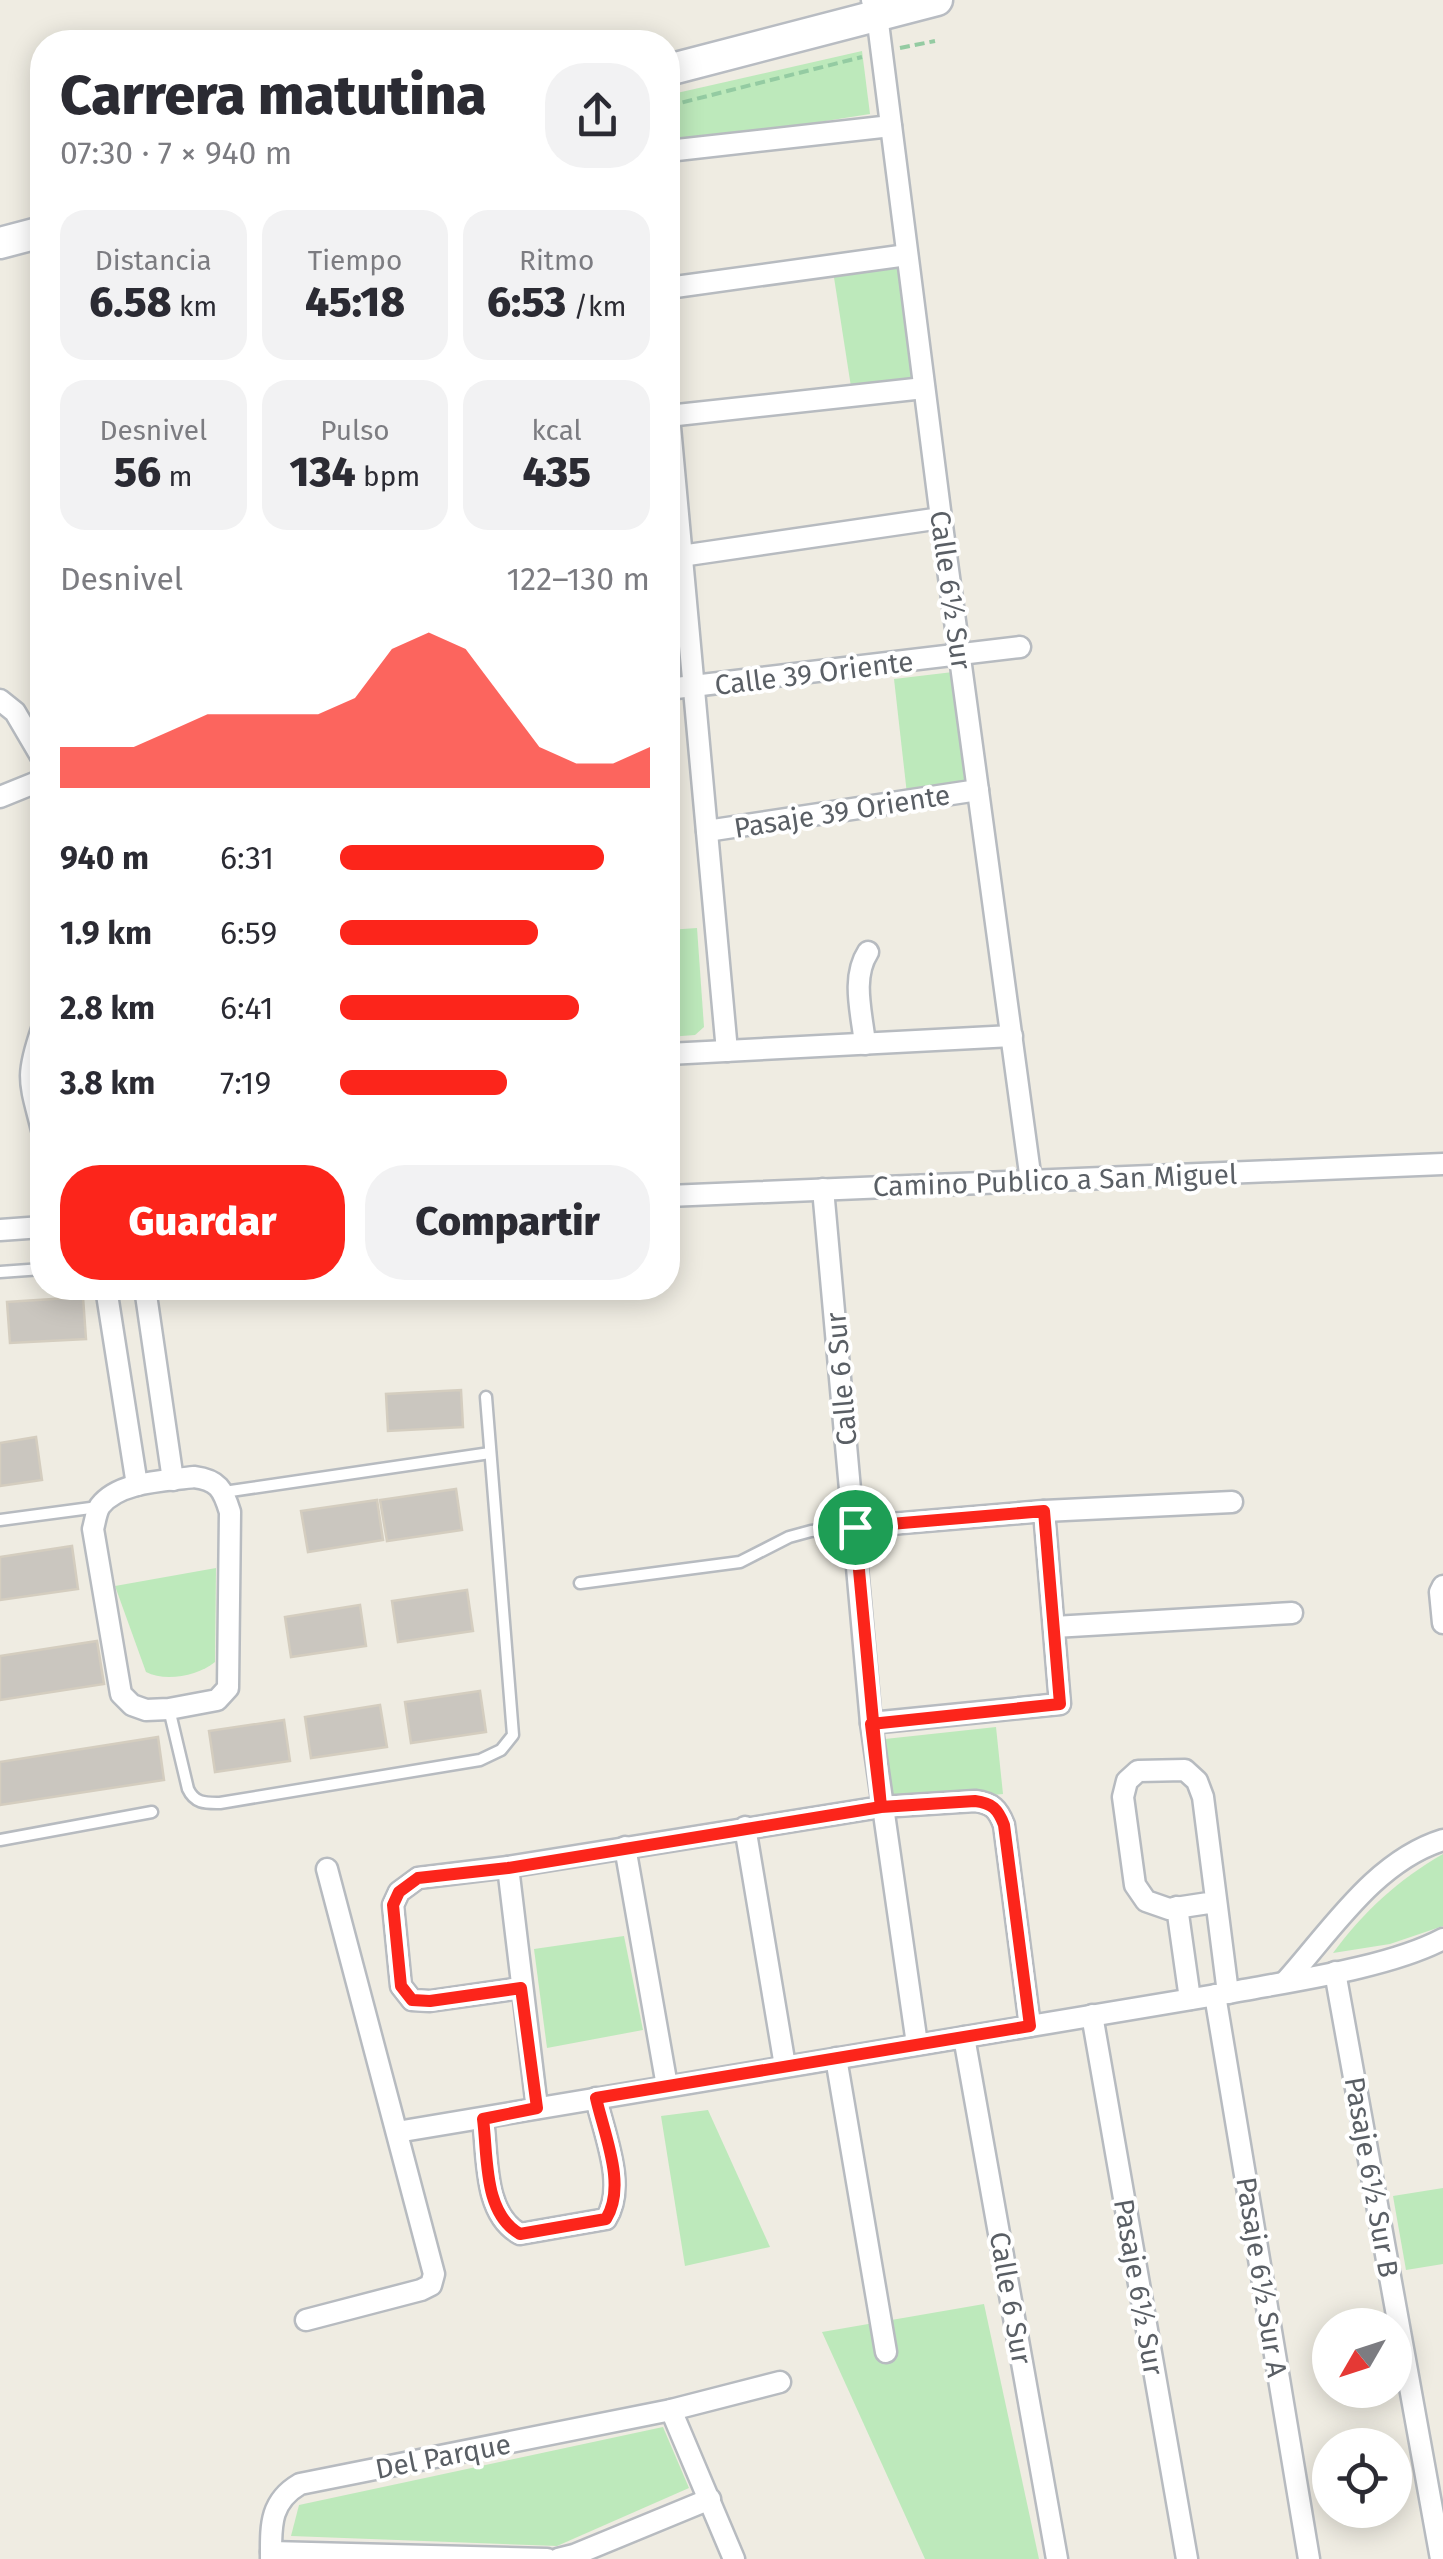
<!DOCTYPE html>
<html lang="es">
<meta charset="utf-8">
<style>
body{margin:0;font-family:"Fira Sans",sans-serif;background:#f2f2f3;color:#2b2b33;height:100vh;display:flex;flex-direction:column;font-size:38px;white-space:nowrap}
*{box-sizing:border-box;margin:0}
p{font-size:32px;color:#7c7c81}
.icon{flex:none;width:55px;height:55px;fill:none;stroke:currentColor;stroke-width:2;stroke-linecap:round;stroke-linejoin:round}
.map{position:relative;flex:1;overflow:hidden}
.details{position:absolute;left:30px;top:30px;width:650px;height:1270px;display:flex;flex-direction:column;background:#fff;border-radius:40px;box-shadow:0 5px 25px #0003}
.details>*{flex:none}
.needle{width:65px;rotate:231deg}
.tools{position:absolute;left:1312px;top:2308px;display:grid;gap:20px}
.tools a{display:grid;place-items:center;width:100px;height:100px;border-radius:50%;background:#fff;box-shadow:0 5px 25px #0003;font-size:50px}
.pin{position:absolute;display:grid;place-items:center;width:85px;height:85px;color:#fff;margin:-42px;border:5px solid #fff;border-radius:50%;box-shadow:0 2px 10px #0007}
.round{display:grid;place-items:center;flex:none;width:105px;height:105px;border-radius:40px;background:#f2f2f3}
.summary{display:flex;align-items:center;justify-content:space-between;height:170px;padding:0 30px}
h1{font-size:55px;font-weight:800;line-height:75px}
.figures{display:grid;grid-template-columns:repeat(3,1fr);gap:15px;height:170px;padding:10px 30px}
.figures div{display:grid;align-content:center;border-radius:25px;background:#f2f2f3;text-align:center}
.figures b{font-size:42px;font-weight:800}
.figures small{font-size:28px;font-weight:400}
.figures p{font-size:28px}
.chart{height:280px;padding:20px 30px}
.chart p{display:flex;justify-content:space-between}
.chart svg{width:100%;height:180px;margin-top:10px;fill:#fc251b;opacity:.7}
.cta{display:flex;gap:20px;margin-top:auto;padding:20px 30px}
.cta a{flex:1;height:115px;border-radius:40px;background:#fc251b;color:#fff;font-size:40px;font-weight:800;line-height:115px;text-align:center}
.cta a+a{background:#f2f2f3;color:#2b2b33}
ul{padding:0 30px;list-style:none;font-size:32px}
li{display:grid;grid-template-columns:160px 120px 1fr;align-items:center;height:75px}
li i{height:25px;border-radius:12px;background:#fc251b}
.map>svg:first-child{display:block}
</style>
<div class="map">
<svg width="1443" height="2559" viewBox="0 0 1443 2559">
<rect width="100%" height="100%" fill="#efece2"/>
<!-- green -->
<g fill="#bde9bb">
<polygon points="862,51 870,114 668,146 668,95"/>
<polygon points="902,262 918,381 851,387 833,271"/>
<polygon points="669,529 678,655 671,669 668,669"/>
<polygon points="953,672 965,787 907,794 894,679"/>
<polygon points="697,928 704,1027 695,1035 668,1037 668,930"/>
<path d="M216 1568 215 1662C198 1676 165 1682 146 1672L115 1586Z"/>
<polygon points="996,1727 1003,1794 892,1805 885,1739"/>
<path d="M1443 1854V1926L1390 1944 1333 1953C1363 1912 1399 1879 1443 1854Z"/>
<polygon points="624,1936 643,2030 547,2048 534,1949"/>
<polygon points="708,2110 770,2247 685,2266 661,2116"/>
<polygon points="1443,2188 1443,2264 1406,2270 1393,2196"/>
<polygon points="984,2304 1039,2559 925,2559 822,2332"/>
<polygon points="663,2427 689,2488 557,2546 291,2536 299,2505"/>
</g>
<!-- building -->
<g fill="#cac6bf" stroke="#d4cdbf" stroke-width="2.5">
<polygon points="83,1297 86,1339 10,1343 7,1302"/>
<polygon points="461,1390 463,1427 388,1431 386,1394"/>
<polygon points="36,1437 42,1480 0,1486 0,1443"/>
<polygon points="456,1489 462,1530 387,1541 380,1500"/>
<polygon points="377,1500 383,1540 308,1552 301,1511"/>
<polygon points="72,1546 78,1589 0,1600 0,1557"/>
<polygon points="467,1590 473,1631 398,1642 392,1601"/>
<polygon points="360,1605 366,1646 291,1657 285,1617"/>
<polygon points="97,1641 104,1684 0,1700 0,1656"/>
<polygon points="480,1691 486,1732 411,1743 405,1702"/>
<polygon points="380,1705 387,1747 311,1758 305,1717"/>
<polygon points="284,1720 290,1761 215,1772 209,1731"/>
<polygon points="158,1737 164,1780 0,1805 0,1762"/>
</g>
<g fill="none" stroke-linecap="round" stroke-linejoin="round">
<!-- lane casing -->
<g stroke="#b7bbc0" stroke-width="15">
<g id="lane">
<polyline points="0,1272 42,1269"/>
<polyline points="224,1492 490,1453"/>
<polyline points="0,1520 98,1507"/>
<polyline points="580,1583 740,1562 789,1537 811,1531 855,1527"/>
<path d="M169 1709 188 1789C195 1804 206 1803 220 1803L480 1760 501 1750 513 1735 486 1397"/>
<polyline points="0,1840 152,1812"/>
</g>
</g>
<!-- street casing -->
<g stroke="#b7bbc0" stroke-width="25">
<g id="street">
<polyline points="872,0 877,15 941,518 1031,1181"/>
<polyline points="668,151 891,126"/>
<polyline points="668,288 907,255"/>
<polyline points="668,405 727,1051"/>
<polyline points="668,416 924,388"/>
<polyline points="681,556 941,518"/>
<polyline points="668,689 1020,647"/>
<polyline points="0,700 15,712 42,758"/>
<polyline points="0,797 42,780"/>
<polyline points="707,831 978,790"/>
<path d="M42 1029C25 1078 30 1082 42 1130"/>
<path d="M865 1044C862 1014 851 978 868 952"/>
<polyline points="668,1054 1012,1036"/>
<polyline points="823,1189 871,1723 917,2044"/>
<polyline points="668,1196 1443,1164"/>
<polyline points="0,1230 42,1227"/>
<polyline points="106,1288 137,1485"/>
<polyline points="145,1288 173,1480"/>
<path d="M194 1477C218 1480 223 1489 230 1512L228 1688 217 1700 169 1709 146 1710 132 1705 121 1694 93 1529C95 1522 96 1512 100 1506 119 1481 166 1481 194 1477Z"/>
<polyline points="855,1527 1044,1511 1232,1502"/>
<polyline points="1443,1586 1440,1592 1443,1623"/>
<polyline points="1054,1627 1292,1613"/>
<polyline points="871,1723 1060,1704 1044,1511"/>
<polyline points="745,1827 785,2066"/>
<polyline points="625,1847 667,2086"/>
<polyline points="508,1867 537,2108"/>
<polyline points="1215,1902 1169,1909 1146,1901 1135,1885 1123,1797 1127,1781 1138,1771 1185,1770 1197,1781 1203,1797 1228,1993"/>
<polyline points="1177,1907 1190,1999"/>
<polyline points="1335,1972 1441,2559"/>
<path d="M1285 1982C1331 1931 1375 1861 1443 1840"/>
<path d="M521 1988 430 2001 412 2000 401 1986 393 1905 399 1892 418 1878 508 1867 881 1807 975 1801C992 1803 998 1809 1004 1825L1030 2026"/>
<polyline points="1215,1995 1309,2559"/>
<polyline points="1092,2015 1187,2559"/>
<polyline points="964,2037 1057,2559"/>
<polyline points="836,2058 886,2352"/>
<path d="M483 2119C488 2156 483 2214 520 2234L606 2219C627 2186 604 2134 596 2098"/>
<path d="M397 2132 1228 1993C1290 1981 1388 1968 1443 1939"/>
<polyline points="306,2320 421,2290 431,2285 434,2274 327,1869"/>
<polyline points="671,2410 734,2559"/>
<polyline points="271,2552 547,2559"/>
<path d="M271 2559C271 2527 269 2502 300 2484L671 2410 780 2382"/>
<polyline points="558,2559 574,2555 710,2499"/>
</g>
</g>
<!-- secondary casing -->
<g stroke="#b8bcc2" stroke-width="35">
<g id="secondary">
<polyline points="668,70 937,0"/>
<polyline points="0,243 42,232"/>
</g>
</g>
<!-- path -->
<g stroke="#94cba2" stroke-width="4" stroke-dasharray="10 5" stroke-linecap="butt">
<polyline points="900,48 935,41"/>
<polyline points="668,106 862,57"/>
</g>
<!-- lane -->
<use href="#lane" stroke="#fff" stroke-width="10"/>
<!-- street -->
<use href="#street" stroke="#fff" stroke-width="20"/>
<!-- secondary -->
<use href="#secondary" stroke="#fff" stroke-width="30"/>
</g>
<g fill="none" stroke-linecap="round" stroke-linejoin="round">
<!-- route casing -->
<g stroke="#fff" stroke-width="20">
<path id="route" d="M855 1527 881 1807 508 1868 418 1878 399 1892 393 1905 401 1986 412 2000 430 2001 521 1988 537 2108 483 2119C488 2157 483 2213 520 2234L606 2219C627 2186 604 2134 596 2098L1030 2026 1004 1825C998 1809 992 1803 975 1801L881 1807 871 1724 1060 1704 1044 1511 855 1527"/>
</g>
<!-- route -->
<use href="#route" stroke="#fc251b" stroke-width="12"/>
</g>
<g text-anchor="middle" stroke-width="8" stroke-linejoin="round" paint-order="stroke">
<!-- street labels -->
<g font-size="28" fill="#5a5f65" stroke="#fff">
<text transform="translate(951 590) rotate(82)" y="10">Calle 6½ Sur</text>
<text transform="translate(814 673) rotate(-7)" y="10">Calle 39 Oriente</text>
<text transform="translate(842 811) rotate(-9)" y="10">Pasaje 39 Oriente</text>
<text transform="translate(1055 1180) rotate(-2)" y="10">Camino Publico a San Miguel</text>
<text transform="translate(841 1379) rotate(-95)" y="10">Calle 6 Sur</text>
<text transform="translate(1372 2177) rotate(80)" y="10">Pasaje 6½ Sur B</text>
<text transform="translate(1262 2277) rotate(81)" y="10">Pasaje 6½ Sur A</text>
<text transform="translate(1139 2287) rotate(80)" y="10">Pasaje 6½ Sur</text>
<text transform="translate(1011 2298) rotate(80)" y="10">Calle 6 Sur</text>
<text transform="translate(443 2456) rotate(-11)" y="10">Del Parque</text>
</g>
</g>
</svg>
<div class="tools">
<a><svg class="needle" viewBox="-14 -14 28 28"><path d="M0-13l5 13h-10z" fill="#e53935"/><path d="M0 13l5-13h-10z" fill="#7c7c81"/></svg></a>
<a><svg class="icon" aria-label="locate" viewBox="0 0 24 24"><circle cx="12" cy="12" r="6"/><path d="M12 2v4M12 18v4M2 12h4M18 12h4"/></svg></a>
</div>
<div class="pin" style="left:855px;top:1527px;background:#1e9e55"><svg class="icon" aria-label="arrive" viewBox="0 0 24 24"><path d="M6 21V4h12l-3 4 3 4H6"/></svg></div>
<section class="details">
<div class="summary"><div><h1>Carrera matutina</h1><p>07:30 · 7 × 940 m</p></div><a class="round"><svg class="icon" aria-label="share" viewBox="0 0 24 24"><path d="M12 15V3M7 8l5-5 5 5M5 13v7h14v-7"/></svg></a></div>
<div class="figures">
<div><p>Distancia</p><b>6.58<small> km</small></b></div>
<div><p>Tiempo</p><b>45:18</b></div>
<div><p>Ritmo</p><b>6:53<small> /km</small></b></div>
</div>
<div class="figures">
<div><p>Desnivel</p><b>56<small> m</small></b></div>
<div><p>Pulso</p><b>134<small> bpm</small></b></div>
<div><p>kcal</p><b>435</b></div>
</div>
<div class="chart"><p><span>Desnivel</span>122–130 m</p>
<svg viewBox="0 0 160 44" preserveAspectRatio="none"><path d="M0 44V34L10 34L20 34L30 30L40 26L50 26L60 26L70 26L80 22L90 10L100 6L110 10L120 22L130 34L140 38L150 38L160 34V44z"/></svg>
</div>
<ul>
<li><b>940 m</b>6:31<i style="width:85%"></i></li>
<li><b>1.9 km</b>6:59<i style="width:64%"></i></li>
<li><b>2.8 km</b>6:41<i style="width:77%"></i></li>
<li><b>3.8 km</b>7:19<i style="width:54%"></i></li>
</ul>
<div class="cta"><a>Guardar</a><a>Compartir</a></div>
</section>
</div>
